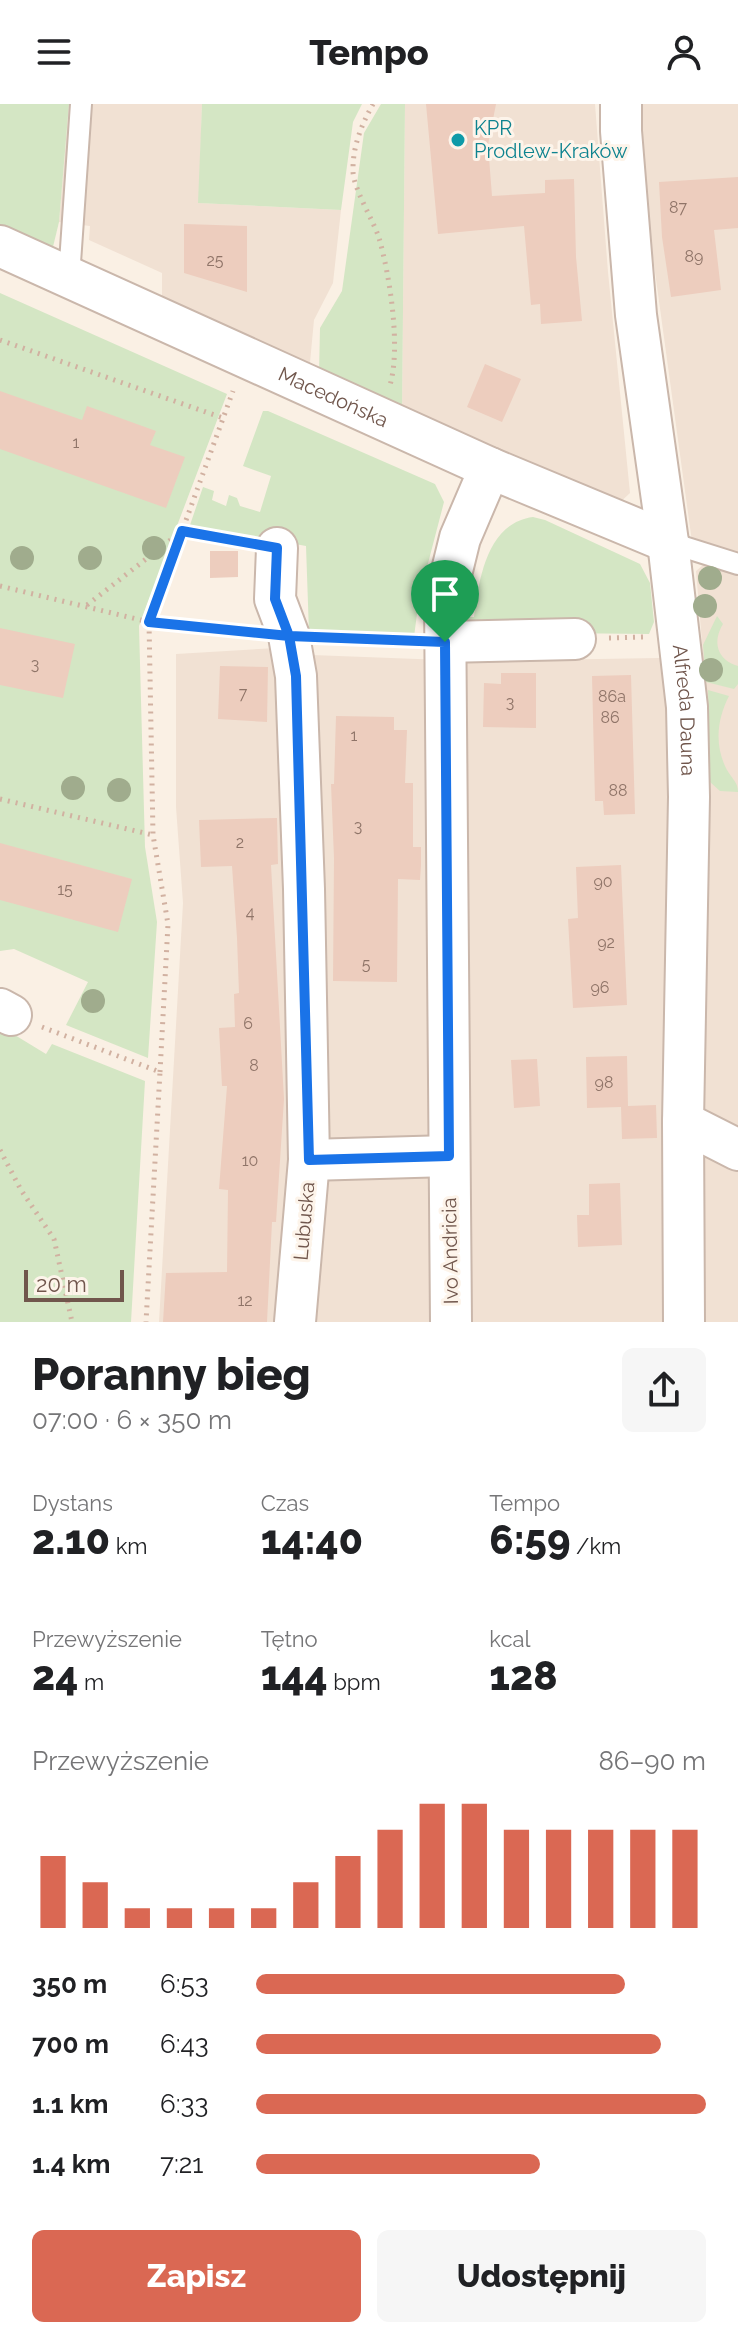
<!DOCTYPE html>
<html lang="pl">
<meta charset="utf-8">
<style>
body{margin:0;font-family:Raleway,sans-serif;background:#f6f6f6;color:#202124;height:100vh;display:flex;flex-direction:column;font-size:30px;white-space:nowrap}
*{box-sizing:border-box;margin:0}
p{font-size:26px;color:#757577}
.icon{flex:none;width:44px;height:44px;fill:none;stroke:currentColor;stroke-width:2;stroke-linecap:round;stroke-linejoin:round}
.map{position:relative;height:1218px;overflow:hidden}
.sheet{display:flex;flex-direction:column;background:#fff;flex:1}
.sheet>*{flex:none}
.scale{position:absolute;left:24px;bottom:20px;width:100px;box-sizing:border-box;padding-left:8px;border:4px solid #70564c;border-top:0;font-size:22px;line-height:28px;white-space:nowrap;color:#70564c;-webkit-text-stroke:6px #fdf4ea;paint-order:stroke}
.pin{position:absolute;display:grid;place-items:center;width:68px;height:68px;color:#fff;margin:-82px -34px;border-radius:50% 50% 50% 0;rotate:-45deg;box-shadow:0 0 8px #0007}
.pin .icon{rotate:45deg}
.round{display:grid;place-items:center;flex:none;width:84px;height:84px;border-radius:12px;background:#f6f6f6}
.overview{display:flex;align-items:center;justify-content:space-between;height:136px;padding:0 32px}
h1{font-size:44px;font-weight:800;line-height:60px}
.figures{display:grid;grid-template-columns:repeat(3,1fr);gap:12px;height:136px;padding:8px 32px}
.figures div{display:grid;align-content:center}
.figures b{font-size:40px;font-weight:800}
.figures small{font-size:22px;font-weight:400}
.figures p{font-size:22px}
.chart{height:224px;padding:16px 32px}
.chart p{display:flex;justify-content:space-between}
.chart svg{width:100%;height:144px;margin-top:8px;stroke:#da6853;stroke-width:6}
.cta{display:flex;gap:16px;margin-top:auto;padding:16px 32px}
.cta a{flex:1;height:92px;border-radius:12px;background:#da6853;color:#fff;font-size:32px;font-weight:800;line-height:92px;text-align:center}
.cta a+a{background:#f6f6f6;color:#202124}
ul{padding:0 32px;list-style:none;font-size:26px}
li{display:grid;grid-template-columns:128px 96px 1fr;align-items:center;height:60px}
li i{height:20px;border-radius:10px;background:#da6853}
header{display:flex;justify-content:space-between;align-items:center;height:104px;padding:0 32px;background:#fff;font-size:36px;font-weight:800}
.map>svg:first-child{display:block}
</style>
<header><svg class="icon" aria-label="menu" viewBox="0 0 24 24"><path d="M4 6h16M4 12h16M4 18h16"/></svg>Tempo<svg class="icon" aria-label="person" viewBox="0 0 24 24"><circle cx="12" cy="8" r="4"/><path d="M4 21q1-7 8-7t8 7"/></svg></header>
<div class="map">
<svg width="738" height="1218" viewBox="0 0 738 1218">
<rect width="100%" height="100%" fill="#faf0e4"/>
<!-- residential -->
<g fill="#f1e1d3">
<polygon points="69,0 202,0 199,99 341,106 333,179 314,216 309,269 162,198 162,169 89,136 90,122 59,118"/>
<polygon points="405,0 595,0 608,168 630,389 614,404 402,311"/>
<polygon points="640,0 738,0 738,454 692,438 638,44"/>
<polygon points="703,461 738,471 738,1218 159,1218 183,799 176,703 176,550 277,544 312,551 470,557 658,554 703,550 696,467"/>
</g>
<!-- green -->
<g fill="#d4e6c4">
<polygon points="0,0 69,0 59,118 52,147 0,124"/>
<polygon points="202,0 362,0 353,18 341,106 198,99"/>
<polygon points="381,0 405,0 402,311 319,270 320,224 342,187 364,29"/>
<polygon points="0,189 227,290 139,522 145,743 157,818 148,954 66,921 88,878 14,845 0,847"/>
<polygon points="263,307 268,307 435,380 444,398 419,494 414,533 309,529 306,442 190,421 203,383 214,387 212,396 226,402 229,391 237,394 240,402 260,408 271,372 243,362"/>
<path d="M533 413 545 416 640 460 650 479 654 518 649 530 466 528 467 513H474C479 475 487 419 533 413Z"/>
<path d="M717 512 723 520C712 538 717 556 738 562V580L734 585 706 578 703 541Z"/>
<path d="M708 586 729 592C717 615 714 642 727 666 732 675 738 678 738 688L720 687 710 678Z"/>
<polygon points="0,922 46,950 52,940 145,977 131,1218 0,1218"/>
</g>
<!-- building -->
<g fill="#edcdbe">
<polygon points="426,0 496,0 488,41 492,92 545,89 545,76 574,75 576,153 582,217 541,220 540,200 531,201 524,122 438,130"/>
<polygon points="738,73 738,124 714,126 721,186 671,193 662,133 659,78"/>
<polygon points="184,120 247,122 247,188 184,169"/>
<polygon points="485,260 521,275 502,318 467,303"/>
<polygon points="0,287 82,316 87,302 156,327 150,341 185,353 166,404 0,345"/>
<polygon points="210,447 238,447 238,473 210,474"/>
<polygon points="0,524 75,540 63,594 0,581"/>
<polygon points="220,562 268,563 267,618 218,615"/>
<polygon points="501,569 536,569 536,624 483,623 484,579 501,580"/>
<polygon points="631,571 635,710 604,711 603,697 595,697 592,572"/>
<polygon points="336,612 394,613 394,626 407,626 405,679 413,679 413,743 421,743 421,761 420,776 398,775 397,878 333,877 334,754 331,680 334,680"/>
<polygon points="277,714 278,760 271,761 284,995 276,1118 272,1118 267,1218 163,1218 166,1169 227,1168 228,1086 219,1085 227,982 222,982 219,924 235,923 234,890 239,889 237,834 232,762 201,763 199,716"/>
<polygon points="0,739 132,775 118,828 0,796"/>
<polygon points="621,761 627,901 573,904 568,815 578,814 576,763"/>
<polygon points="627,952 628,1002 656,1001 657,1034 622,1035 621,1003 587,1004 586,953"/>
<polygon points="537,955 540,1002 514,1004 511,956"/>
<polygon points="620,1079 622,1141 578,1143 577,1111 589,1111 589,1080"/>
</g>
<g fill="none" stroke-linecap="round" stroke-linejoin="round">
<!-- service casing -->
<g stroke="#cab7ab" stroke-width="24">
<g id="service">
<polyline points="69,173 81,0"/>
<polyline points="668,438 738,460"/>
</g>
</g>
<!-- minor casing -->
<g stroke="#cab7ab" stroke-width="44">
<g id="minor">
<path id="s1" d="M621 0V27L636 211 668 438 687 603 689 693 683 1018 684 1218"/>
<path id="s2" d="M0 142 490 364 668 438"/>
<polyline points="277,444 275,495 289,532 296,572 304,785 309,1056 295,1218"/>
<polyline points="445,538 575,535"/>
<polyline points="0,905 11,911"/>
<polyline points="683,1018 738,1046"/>
<polyline points="309,1056 449,1052"/>
<polyline points="451,1218 445,495 460,434 490,364"/>
</g>
</g>
<!-- path -->
<g stroke="#d1b1a1" stroke-width="5" stroke-dasharray="2 6" stroke-linecap="butt">
<path d="M373 0C362 20 353 41 353 65 352 83 373 115 379 134 390 172 401 244 390 281"/>
<polyline points="0,236 223,314"/>
<polyline points="0,482 149,518 250,528"/>
<polyline points="87,501 182,427 243,438"/>
<polyline points="324,533 410,536"/>
<polyline points="609,534 643,533"/>
<polyline points="0,695 153,731"/>
<polyline points="42,923 160,968 146,1218"/>
<polyline points="160,968 168,820 153,731 149,518 233,287"/>
<polyline points="0,1046 21,1086 54,1135 72,1218"/>
</g>
<!-- service -->
<use href="#service" stroke="#fff" stroke-width="20"/>
<!-- minor -->
<use href="#minor" stroke="#fff" stroke-width="40"/>
</g>
<!-- trees -->
<g fill="#a0ac8d">
<circle cx="154" cy="444" r="12"/>
<circle cx="22" cy="454" r="12"/>
<circle cx="90" cy="454" r="12"/>
<circle cx="710" cy="474" r="12"/>
<circle cx="705" cy="502" r="12"/>
<circle cx="711" cy="566" r="12"/>
<circle cx="73" cy="684" r="12"/>
<circle cx="119" cy="686" r="12"/>
<circle cx="93" cy="897" r="12"/>
</g>
<g fill="none" stroke-linecap="round" stroke-linejoin="round">
<!-- route casing -->
<g stroke="#fff" stroke-width="16">
<polyline id="route" points="445,538 289,532 275,495 277,444 182,427 149,518 289,532 296,572 309,1056 449,1052 445,538"/>
</g>
<!-- route -->
<use href="#route" stroke="#1a73e8" stroke-width="10"/>
</g>
<!-- markers -->
<circle fill="#0f9aa8" stroke="#fdf4ea" stroke-width="3" cx="458" cy="36" r="8"/>
<g text-anchor="middle" stroke-width="6" stroke-linejoin="round" paint-order="stroke">
<!-- number labels -->
<g font-size="16" fill="#8f7468">
<text x="678" y="109">87</text>
<text x="694" y="158">89</text>
<text x="215" y="162">25</text>
<text x="76" y="344">1</text>
<text x="35" y="566">3</text>
<text x="243" y="595">7</text>
<text x="612" y="598">86a</text>
<text x="510" y="604">3</text>
<text x="610" y="619">86</text>
<text x="354" y="637">1</text>
<text x="618" y="692">88</text>
<text x="358" y="728">3</text>
<text x="240" y="744">2</text>
<text x="603" y="783">90</text>
<text x="65" y="791">15</text>
<text x="250" y="814">4</text>
<text x="606" y="844">92</text>
<text x="366" y="866">5</text>
<text x="600" y="889">96</text>
<text x="248" y="925">6</text>
<text x="254" y="967">8</text>
<text x="604" y="984">98</text>
<text x="250" y="1062">10</text>
<text x="245" y="1202">12</text>
</g>
<!-- culture labels -->
<g font-size="20" fill="#0d838f" stroke="#fdf4ea" text-anchor="start">
<text x="474" y="31">KPR<tspan x="474" dy="23">Prodlew-Kraków</tspan></text>
</g>
<!-- street labels -->
<g font-size="20" fill="#70564c" stroke="#fdf4ea">
<text dy="7" stroke="none"><textPath href="#s2" startOffset="366">Macedońska</textPath></text>
<text dy="7" stroke="none"><textPath href="#s1" startOffset="610">Alfreda Dauna</textPath></text>
<text transform="translate(304 1117) rotate(-85)" y="7">Lubuska</text>
<text transform="translate(450 1147) rotate(-91)" y="7">Ivo Andricia</text>
</g>
</g>
</svg>
<div class="scale">20 m</div>
<div class="pin" style="left:445px;top:538px;background:#1e9e55"><svg class="icon" aria-label="arrive" viewBox="0 0 24 24"><path d="M6 21V4h12l-3 4 3 4H6"/></svg></div>
</div>
<section class="sheet">
<div class="overview"><div><h1>Poranny bieg</h1><p>07:00 · 6 × 350 m</p></div><a class="round"><svg class="icon" aria-label="share" viewBox="0 0 24 24"><path d="M12 15V3M7 8l5-5 5 5M5 13v7h14v-7"/></svg></a></div>
<div class="figures">
<div><p>Dystans</p><b>2.10<small> km</small></b></div>
<div><p>Czas</p><b>14:40</b></div>
<div><p>Tempo</p><b>6:59<small> /km</small></b></div>
</div>
<div class="figures">
<div><p>Przewyższenie</p><b>24<small> m</small></b></div>
<div><p>Tętno</p><b>144<small> bpm</small></b></div>
<div><p>kcal</p><b>128</b></div>
</div>
<div class="chart"><p><span>Przewyższenie</span>86–90 m</p>
<svg viewBox="0 0 160 44" preserveAspectRatio="none"><path d="M5 44V22M15 44V30M25 44V38M35 44V38M45 44V38M55 44V38M65 44V30M75 44V22M85 44V14M95 44V6M105 44V6M115 44V14M125 44V14M135 44V14M145 44V14M155 44V14"/></svg>
</div>
<ul>
<li><b>350 m</b>6:53<i style="width:82%"></i></li>
<li><b>700 m</b>6:43<i style="width:90%"></i></li>
<li><b>1.1 km</b>6:33<i style="width:100%"></i></li>
<li><b>1.4 km</b>7:21<i style="width:63%"></i></li>
</ul>
<div class="cta"><a>Zapisz</a><a>Udostępnij</a></div>
</section>
